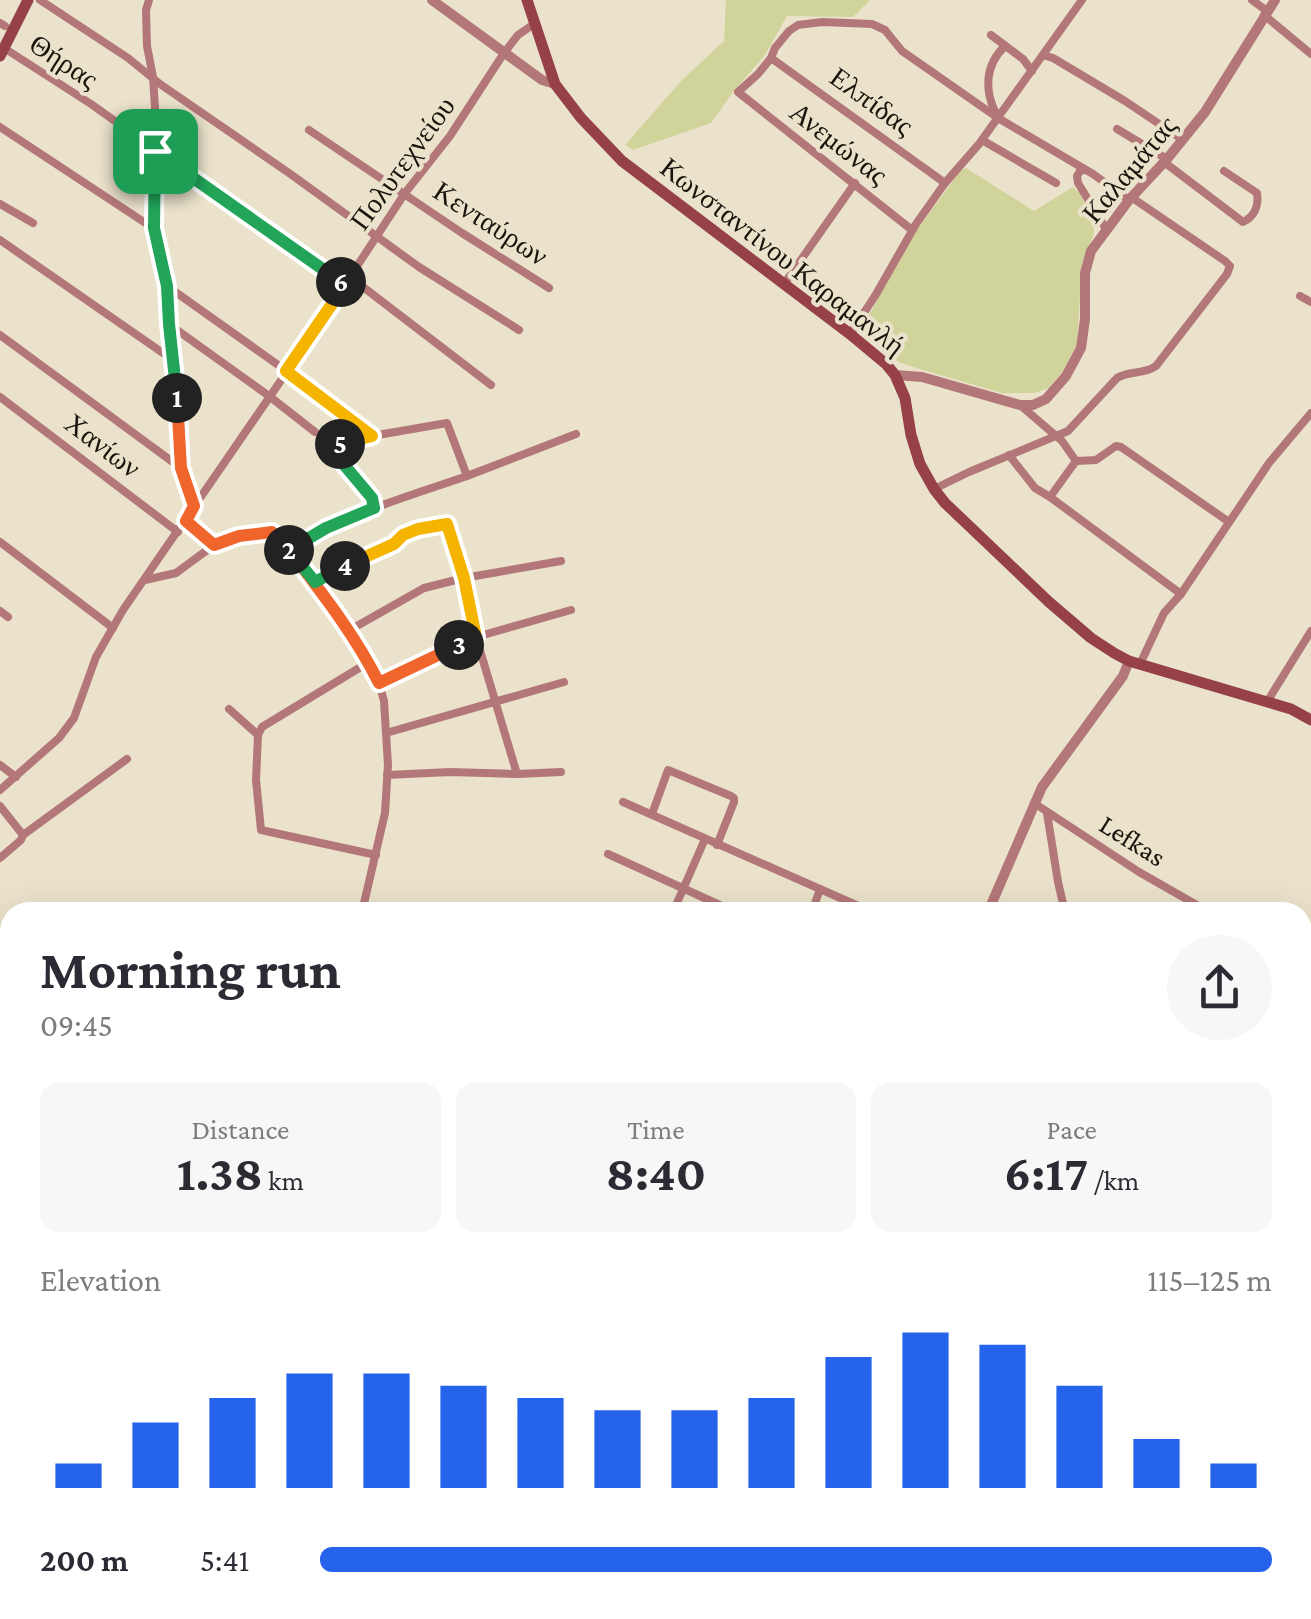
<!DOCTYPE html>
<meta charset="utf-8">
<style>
body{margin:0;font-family:"Crimson Pro",serif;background:#f7f7f7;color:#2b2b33;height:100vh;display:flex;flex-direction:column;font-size:38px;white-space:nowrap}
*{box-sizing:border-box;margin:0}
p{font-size:32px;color:#7c7c81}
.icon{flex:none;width:55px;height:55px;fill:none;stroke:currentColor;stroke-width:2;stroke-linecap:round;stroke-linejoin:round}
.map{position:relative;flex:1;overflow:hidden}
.side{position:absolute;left:0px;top:902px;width:1312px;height:718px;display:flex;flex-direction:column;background:#fff;border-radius:30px 30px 0 0;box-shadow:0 10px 40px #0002}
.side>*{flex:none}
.pin{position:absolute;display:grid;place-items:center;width:85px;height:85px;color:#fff;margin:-42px;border-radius:20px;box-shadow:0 5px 15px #0006}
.km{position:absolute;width:50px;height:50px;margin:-25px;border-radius:50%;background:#222;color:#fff;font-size:28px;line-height:50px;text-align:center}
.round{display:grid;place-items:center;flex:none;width:105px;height:105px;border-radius:52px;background:#f7f7f7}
.head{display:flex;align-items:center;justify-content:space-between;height:170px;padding:0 40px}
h1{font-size:55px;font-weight:700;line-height:75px}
.stats{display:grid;grid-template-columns:repeat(3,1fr);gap:15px;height:170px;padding:10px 40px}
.stats div{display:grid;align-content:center;border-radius:20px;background:#f7f7f7;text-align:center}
.stats b{font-size:50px;font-weight:700}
.stats small{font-size:28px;font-weight:400}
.stats p{font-size:28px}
.chart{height:280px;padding:20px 40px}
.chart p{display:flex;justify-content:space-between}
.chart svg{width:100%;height:180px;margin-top:10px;stroke:#2563eb;stroke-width:6}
ul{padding:0 40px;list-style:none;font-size:32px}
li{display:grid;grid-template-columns:160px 120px 1fr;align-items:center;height:75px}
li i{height:25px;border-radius:12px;background:#2563eb}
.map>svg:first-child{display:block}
</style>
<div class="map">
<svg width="1311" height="1619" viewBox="0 0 1311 1619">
<rect width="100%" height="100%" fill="#eae2ca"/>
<!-- grass -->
<g fill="#d0d49b">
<polygon points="726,0 870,0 853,17 787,16 765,55 733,92 711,123 633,150 625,145 681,81 724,41"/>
<polygon points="966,168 1034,211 1073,187 1080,194 1093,219 1094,234 1082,262 1077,345 1062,372 1048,388 1035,393 1002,393 923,370 899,362 860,331 916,231 961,170"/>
<polygon points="0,1383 10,1387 10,1610 196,1610 196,1619 0,1619"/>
<polygon points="259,1610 742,1610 740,1619 248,1619"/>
</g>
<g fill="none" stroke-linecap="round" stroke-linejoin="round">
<!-- minor -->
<g stroke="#b37779" stroke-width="8">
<polyline points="40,0 128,58 160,84 289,173 419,267 519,330"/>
<polyline points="149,0 146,10 147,46 153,77 155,108 153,228 167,286 169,324 176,377 181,468 194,506"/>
<polyline points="1252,0 1267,11"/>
<polyline points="1264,15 1311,54"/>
<polyline points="0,23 5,26"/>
<polyline points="991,35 1023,59 1032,71"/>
<polyline points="4,48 91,104 345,285"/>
<polyline points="1043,55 1053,58 1125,101 1183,140"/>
<polyline points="771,58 945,183"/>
<path d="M996 114C984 90 985 65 1005 46"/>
<polyline points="0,127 153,228"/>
<polyline points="1117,129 1167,159"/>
<polyline points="309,130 462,233 549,288"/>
<polyline points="982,140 1056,183"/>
<path d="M1164 162 1243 222C1255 216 1259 205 1257 193L1224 171"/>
<polyline points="1084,170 1080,171 1077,176 1078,183 1106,229"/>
<polyline points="0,204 33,223"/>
<polyline points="912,230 738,92 758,74 771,58 775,48 789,31 798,25 822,22 872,24 885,30 902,51 998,118 1093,174 1129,200"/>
<polyline points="0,240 173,360"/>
<polyline points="350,277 491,385"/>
<polyline points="784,284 855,183"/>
<polyline points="167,286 295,377 372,436"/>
<polyline points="1300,296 1311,302"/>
<polyline points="170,325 269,396 315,432"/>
<polyline points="850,334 875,296 916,224 945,183 979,144 1082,0"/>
<polyline points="0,335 181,468"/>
<polyline points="0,397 178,532"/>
<polyline points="1020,405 1062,441 1076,461"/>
<polyline points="1009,455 1035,488 1050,497 1076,461 1096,460 1116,446 1121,447 1229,522"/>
<polyline points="467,476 576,434"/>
<path d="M934 489 969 472 1068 431 1117 378C1130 370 1143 375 1156 366L1227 274 1230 266 1225 261 1131 197"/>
<polyline points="1050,497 1181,594"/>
<polyline points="186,521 214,545 239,536 272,532 285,543 329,600 369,662 379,683 384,701 388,765 385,813 362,912"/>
<polyline points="0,542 113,628"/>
<path d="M289 551C346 513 404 498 467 476L447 423 343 441 336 446 335 454 372 498 374 507"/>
<polyline points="145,580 176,573 214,545"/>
<polyline points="315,581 354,561 394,545 403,535 418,529 447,523 464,578 476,637 517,774 561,772"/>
<polyline points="0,611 8,617"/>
<polyline points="348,631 424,588 464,578 561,561"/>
<polyline points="1140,664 1164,613 1181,594 1269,463 1311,413"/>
<polyline points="379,683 476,637 571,610"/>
<polyline points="1267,702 1311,631"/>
<polyline points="229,709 258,735 256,780 261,830 376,855"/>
<polyline points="386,733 564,682"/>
<polyline points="258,735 262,727 369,662"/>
<polyline points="0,765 16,777"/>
<polyline points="387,775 450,772 517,774"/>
<polyline points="0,790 59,738 74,718 96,657 123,610 306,344 405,193 450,136 504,53 518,35 534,24"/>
<polyline points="623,802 872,912"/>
<polyline points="1034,803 1139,872 1209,912"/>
<polyline points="0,806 23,835 21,840 0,858"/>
<polyline points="1047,813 1058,882 1065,912"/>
<polyline points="652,814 668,770 731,796 734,798 734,802 717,845"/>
<polyline points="23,835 127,759"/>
<polyline points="608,854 735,912"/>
<polyline points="590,912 591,912"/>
<polyline points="673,912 705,839"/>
<polyline points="812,912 820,889"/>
<polyline points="1302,966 1311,971"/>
<polyline points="1302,1109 1311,1116"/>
<polyline points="0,1344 10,1348"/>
<polyline points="1286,1610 1296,1619"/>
<polyline points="232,1619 245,1610"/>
<polyline points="848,1619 858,1610"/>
</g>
<!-- tertiary -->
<g stroke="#b37779" stroke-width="10">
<polyline points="432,0 542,80 555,84"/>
<polyline points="895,375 922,377 1020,405 1033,405 1046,399 1066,376 1081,348 1085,319 1085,273 1091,251 1129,200 1167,159 1205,112 1275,0"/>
<polyline points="988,912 1042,787 1123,676 1129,661"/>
<polyline points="1062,1610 1064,1619"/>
<polyline points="910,1619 912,1610"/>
</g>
<!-- secondary -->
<g stroke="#964148" stroke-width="11">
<polyline points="527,0 555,84 581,118 622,161 850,334 886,364 895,375 905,398 911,435 920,464 934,489 945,503 1049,602 1091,638 1114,653 1129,661 1291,709 1311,720"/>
<polyline points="0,56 28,0"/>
</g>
</g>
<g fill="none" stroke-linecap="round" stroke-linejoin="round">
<!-- split-1 casing -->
<g stroke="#fff" stroke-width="20">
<polyline id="split-1" points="155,151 154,228 167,286 169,324 177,398"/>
</g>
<!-- split-2 casing -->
<g stroke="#fff" stroke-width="20">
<polyline id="split-2" points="177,398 181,468 194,506 186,521 214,545 239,536 272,532 289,550"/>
</g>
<!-- split-3 casing -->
<g stroke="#fff" stroke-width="20">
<path id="split-3" d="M289 550C322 593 355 635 379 683L459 645"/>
</g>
<!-- split-4 casing -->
<g stroke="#fff" stroke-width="20">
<polyline id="split-4" points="345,566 394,544 403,535 418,529 447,524 464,578 476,637 459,645"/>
</g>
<!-- split-5 casing -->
<g stroke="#fff" stroke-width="20">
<polyline id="split-5" points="340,444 336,446 335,454 372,498 374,508 326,528 289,550 315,582 345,566"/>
</g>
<!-- split-6 casing -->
<g stroke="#fff" stroke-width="20">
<polyline id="split-6" points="340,444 372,436 286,371 345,285 341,282"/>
</g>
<!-- split-7 casing -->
<g stroke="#fff" stroke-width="20">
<polyline id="split-7" points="155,151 341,282"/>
</g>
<!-- split-1 -->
<use href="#split-1" stroke="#22a559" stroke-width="12"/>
<!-- split-2 -->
<use href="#split-2" stroke="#f0652b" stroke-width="12"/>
<!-- split-3 -->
<use href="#split-3" stroke="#f0652b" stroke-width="12"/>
<!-- split-4 -->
<use href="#split-4" stroke="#f5b400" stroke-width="12"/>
<!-- split-5 -->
<use href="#split-5" stroke="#22a559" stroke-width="12"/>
<!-- split-6 -->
<use href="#split-6" stroke="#f5b400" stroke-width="12"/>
<!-- split-7 -->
<use href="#split-7" stroke="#22a559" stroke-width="12"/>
</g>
<g text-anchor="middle" stroke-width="8" stroke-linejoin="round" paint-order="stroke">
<!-- street labels -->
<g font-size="28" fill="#18150d" stroke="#eae2ca">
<text transform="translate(64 61) rotate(33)" y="10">Θήρας</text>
<text transform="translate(872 101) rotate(36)" y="10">Ελπίδας</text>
<text transform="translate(839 143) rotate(38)" y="10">Ανεμώνας</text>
<text transform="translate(402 163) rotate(-54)" y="10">Πολυτεχνείου</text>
<text transform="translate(1129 169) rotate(-50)" y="10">Καλαμάτας</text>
<text transform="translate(491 223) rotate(33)" y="10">Κενταύρων</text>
<text transform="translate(783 256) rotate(38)" y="10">Κωνσταντίνου Καραμανλή</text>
<text transform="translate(103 445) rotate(37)" y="10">Χανίων</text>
<text transform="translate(1133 840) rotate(32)" y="10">Lefkas</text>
</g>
</g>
</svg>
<div class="pin" style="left:155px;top:151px;background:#1e9e55"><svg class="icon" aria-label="arrive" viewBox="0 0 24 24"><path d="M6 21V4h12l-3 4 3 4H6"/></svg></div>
<b class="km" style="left:177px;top:398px">1</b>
<b class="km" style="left:289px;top:550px">2</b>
<b class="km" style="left:459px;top:645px">3</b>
<b class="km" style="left:345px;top:566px">4</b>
<b class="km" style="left:340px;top:444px">5</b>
<b class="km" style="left:341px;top:282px">6</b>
<section class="side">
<div class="head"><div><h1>Morning run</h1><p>09:45</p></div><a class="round"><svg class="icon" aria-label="share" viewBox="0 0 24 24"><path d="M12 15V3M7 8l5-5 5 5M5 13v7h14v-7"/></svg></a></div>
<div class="stats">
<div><p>Distance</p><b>1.38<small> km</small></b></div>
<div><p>Time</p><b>8:40</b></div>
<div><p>Pace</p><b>6:17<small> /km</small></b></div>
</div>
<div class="chart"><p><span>Elevation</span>115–125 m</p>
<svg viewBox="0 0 160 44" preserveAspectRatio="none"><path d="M5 44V38M15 44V28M25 44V22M35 44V16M45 44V16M55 44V19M65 44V22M75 44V25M85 44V25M95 44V22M105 44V12M115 44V6M125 44V9M135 44V19M145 44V32M155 44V38"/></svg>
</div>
<ul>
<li><b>200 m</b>5:41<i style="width:100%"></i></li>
</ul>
</section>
</div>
